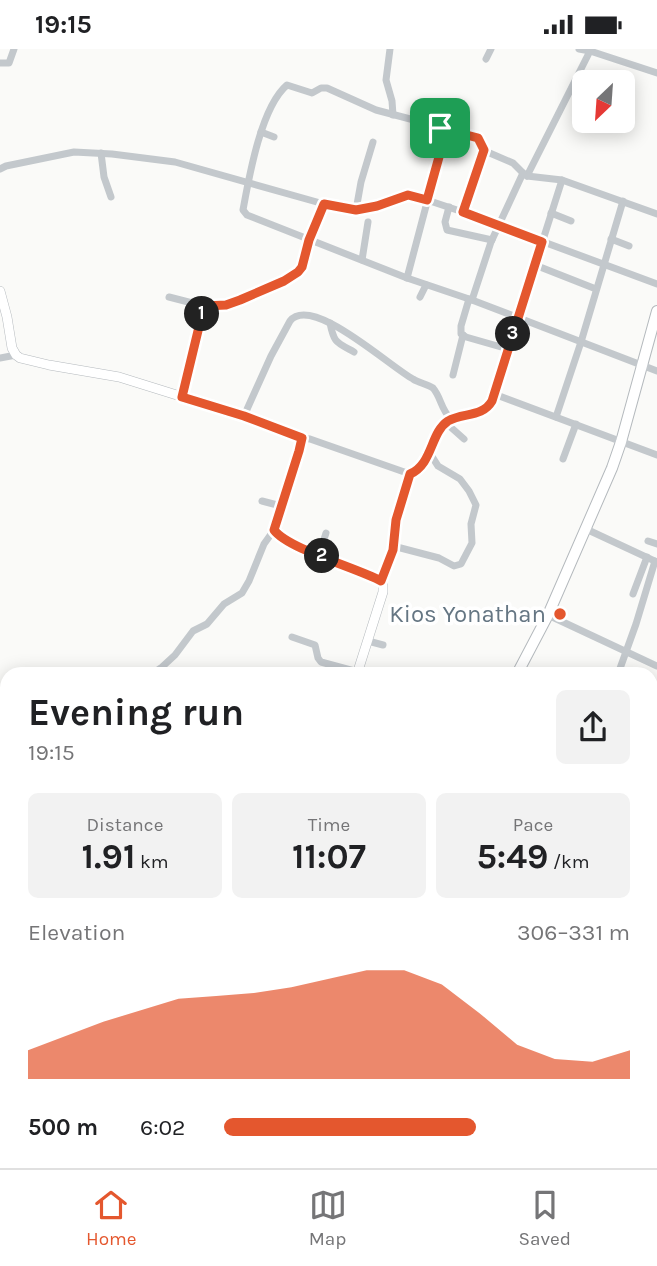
<!DOCTYPE html>
<meta charset="utf-8">
<style>
body{margin:0;font-family:Karla,sans-serif;background:#f2f2f2;color:#202124;height:100vh;display:flex;flex-direction:column;font-size:26px;white-space:nowrap}
*{box-sizing:border-box;margin:0}
p{font-size:23px;color:#757577}
.icon{flex:none;width:38px;height:38px;fill:none;stroke:currentColor;stroke-width:2;stroke-linecap:round;stroke-linejoin:round}
.map{position:relative;flex:1;overflow:hidden}
.details{position:absolute;left:0px;top:618px;width:658px;height:502px;display:flex;flex-direction:column;background:#fff;border-radius:21px 21px 0 0;box-shadow:0 4px 18px #0003}
.details>*{flex:none}
.needle{width:46px;rotate:205deg}
.controls{position:absolute;left:572px;top:21px;display:grid;gap:14px}
.controls a{display:grid;place-items:center;width:63px;height:63px;border-radius:10px;background:#fff;box-shadow:0 4px 18px #0003;font-size:35px}
.pin{position:absolute;display:grid;place-items:center;width:60px;height:60px;color:#fff;margin:-30px;border-radius:14px;box-shadow:0 4px 10px #0006}
.km{position:absolute;width:35px;height:35px;margin:-18px;border-radius:50%;background:#222;color:#fff;font-size:19px;line-height:35px;text-align:center}
.round{display:grid;place-items:center;flex:none;width:74px;height:74px;border-radius:10px;background:#f2f2f2}
.headline{display:flex;align-items:center;justify-content:space-between;height:119px;padding:0 28px}
h1{font-size:38px;font-weight:700;line-height:52px}
.metrics{display:grid;grid-template-columns:repeat(3,1fr);gap:10px;height:119px;padding:7px 28px}
.metrics div{display:grid;align-content:center;border-radius:10px;background:#f2f2f2;text-align:center}
.metrics b{font-size:35px;font-weight:700}
.metrics small{font-size:19px;font-weight:400}
.metrics p{font-size:19px}
.chart{height:196px;padding:14px 28px}
.chart p{display:flex;justify-content:space-between}
.chart svg{width:100%;height:126px;margin-top:7px;fill:#e4572e;opacity:.7}
ul{padding:0 28px;list-style:none;font-size:23px}
li{display:grid;grid-template-columns:112px 84px 1fr;align-items:center;height:52px}
li i{height:18px;border-radius:9px;background:#e4572e}
.status{display:flex;justify-content:space-between;align-items:center;height:49px;padding:0 35px;background:#fff;direction:ltr}
.status svg{height:19px;fill:currentColor}
.tabs{display:flex;justify-content:space-around;align-items:center;height:98px;border-top:2px solid #e0e0e0;background:#fff;font-size:19px;color:#757577}
.tabs a{display:grid;justify-items:center;gap:4px}
.tabs .on{color:#e4572e}
.map>svg:first-child{display:block}
</style>
<div class="status"><b>19:15</b><svg viewBox="0 0 49 12"><path d="M0 12V9h3v3zM5 12V6h3v6zM10 12V3h3v9zM15 12V0h3v12zM26 1h20v11H26zM47 4h2v5h-2z"/></svg></div>
<div class="map">
<svg width="657" height="1119" viewBox="0 0 657 1119">
<rect width="100%" height="100%" fill="#fafaf8"/>
<g fill="none" stroke-linecap="round" stroke-linejoin="round">
<!-- major casing -->
<g stroke="#b5babe" stroke-width="10">
<polyline id="major" points="0,242 7,268 12,299 16,306 20,309 49,316 119,328 244,367 302,389 299,402 274,481 277,485 286,492 380,531 383,535 383,543 357,625"/>
</g>
<!-- highway casing -->
<g stroke="#b4b9bd" stroke-width="12">
<g id="highway">
<polyline points="517,625 548,566 612,419 621,393 657,262"/>
<polyline points="278,1119 285,1113"/>
</g>
</g>
<!-- minor -->
<g stroke="#c3c8cc" stroke-width="7">
<polyline points="390,0 386,31 392,52 393,66"/>
<polyline points="579,0 590,2 657,24"/>
<polyline points="486,10 491,0"/>
<polyline points="0,14 9,14 14,0"/>
<polyline points="261,83 274,88"/>
<polyline points="101,104 104,128 111,148"/>
<polyline points="0,120 6,117 74,103 112,105 175,113 324,155 351,161 377,157 408,146 415,147 463,163 657,235"/>
<polyline points="527,127 590,2"/>
<polyline points="562,131 494,345 657,406"/>
<polyline points="449,158 445,173 447,181 492,191"/>
<polyline points="356,161 361,133 373,93"/>
<polyline points="463,163 484,101"/>
<polyline points="551,164 571,172"/>
<path d="M657 165 562 131 527 127 523 124 513 114 485 102 480 91 471 86 376 61 327 39H321L312 44 287 36C261 58 249 128 243 161L247 166 407 229 472 251 657 322"/>
<polyline points="611,190 629,197"/>
<polyline points="362,211 368,173"/>
<polyline points="535,216 596,240"/>
<polyline points="407,229 439,108 441,79"/>
<polyline points="169,248 204,257 182,348"/>
<polyline points="420,248 426,236"/>
<polyline points="469,250 461,277 461,285 466,288 508,300"/>
<polyline points="472,251 491,193 523,124"/>
<polyline points="204,257 226,256 240,251 284,232 298,223 302,218 309,191 324,155"/>
<path d="M330 274C334 294 336 293 354 303"/>
<polyline points="0,309 16,306"/>
<polyline points="453,326 463,286"/>
<path d="M244 367 271 307 290 272C312 245 390 318 413 330 419 334 427 335 433 339 441 348 441 361 451 370"/>
<polyline points="556,368 581,293 623,152"/>
<polyline points="446,374 464,390"/>
<polyline points="302,389 310,390 410,425"/>
<polyline points="563,410 576,375"/>
<polyline points="262,452 281,457"/>
<polyline points="586,480 657,513"/>
<polyline points="648,492 657,495"/>
<polyline points="393,497 439,509 454,517 461,515 472,494 471,475 476,456 469,442 460,430 438,417 429,403"/>
<polyline points="319,506 326,484"/>
<path d="M381 532 393 501 395 471 410 425C431 416 430 390 444 375 461 359 483 376 494 345"/>
<polyline points="633,545 647,508"/>
<polyline points="548,566 657,617"/>
<polyline points="292,588 315,596 318,609 321,613 358,623"/>
<polyline points="368,592 383,596"/>
<polyline points="521,619 533,625"/>
<polyline points="152,625 162,618 175,606 193,582 207,575 224,555 242,544 249,532 264,495 274,481"/>
<polyline points="618,625 636,575 655,512"/>
<polyline points="651,658 657,646"/>
<polyline points="651,668 657,673"/>
<polyline points="651,717 657,710"/>
<polyline points="651,839 657,837"/>
<polyline points="651,887 657,884"/>
<polyline points="0,926 7,915"/>
<polyline points="0,973 7,981"/>
<polyline points="651,1012 657,1015"/>
<polyline points="0,1060 7,1067"/>
<polyline points="651,1082 657,1085"/>
<polyline points="58,1113 65,1118"/>
<polyline points="344,1113 369,1119"/>
<polyline points="605,1113 617,1119"/>
<polyline points="186,1119 190,1113"/>
<polyline points="294,1119 296,1113"/>
<polyline points="403,1119 405,1113"/>
<polyline points="450,1119 453,1113"/>
<polyline points="493,1119 496,1113"/>
<polyline points="647,1119 657,1107"/>
</g>
<!-- major -->
<use href="#major" stroke="#fff" stroke-width="9"/>
<!-- highway -->
<use href="#highway" stroke="#fff" stroke-width="10"/>
</g>
<g fill="none" stroke-linecap="round" stroke-linejoin="round">
<!-- route casing -->
<g stroke="#fff" stroke-width="14">
<path id="route" d="M440 79 478 89 484 101 463 163 542 193 492 352C482 369 463 363 448 372 430 384 433 415 410 425L396 471 393 501 381 532C357 519 288 500 274 481L299 402 302 389 244 367 182 348 204 257 226 256 240 251 284 232 298 223 302 218 309 191 324 155 356 161 377 157 408 146 427 151 439 108Z"/>
</g>
<!-- route -->
<use href="#route" stroke="#e4572e" stroke-width="9"/>
</g>
<!-- markers -->
<circle fill="#e4572e" stroke="#fff" stroke-width="2.5" cx="560" cy="565" r="7"/>
<g text-anchor="middle" stroke-width="7" stroke-linejoin="round" paint-order="stroke">
<!-- poi labels -->
<g font-size="24" fill="#657683" stroke="#fff" text-anchor="end">
<text x="546" y="573">Kios Yonathan</text>
</g>
</g>
</svg>
<div class="controls">
<a><svg class="needle" viewBox="-14 -14 28 28"><path d="M0-13l5 13h-10z" fill="#e53935"/><path d="M0 13l5-13h-10z" fill="#757577"/></svg></a>
</div>
<div class="pin" style="left:440px;top:79px;background:#1e9e55"><svg class="icon" aria-label="arrive" viewBox="0 0 24 24"><path d="M6 21V4h12l-3 4 3 4H6"/></svg></div>
<b class="km" style="left:202px;top:265px">1</b>
<b class="km" style="left:322px;top:507px">2</b>
<b class="km" style="left:513px;top:285px">3</b>
<section class="details">
<div class="headline"><div><h1>Evening run</h1><p>19:15</p></div><a class="round"><svg class="icon" aria-label="share" viewBox="0 0 24 24"><path d="M12 15V3M7 8l5-5 5 5M5 13v7h14v-7"/></svg></a></div>
<div class="metrics">
<div><p>Distance</p><b>1.91<small> km</small></b></div>
<div><p>Time</p><b>11:07</b></div>
<div><p>Pace</p><b>5:49<small> /km</small></b></div>
</div>
<div class="chart"><p><span>Elevation</span>306–331 m</p>
<svg viewBox="0 0 160 44" preserveAspectRatio="none"><path d="M0 44V34L10 29L20 24L30 20L40 16L50 15L60 14L70 12L80 9L90 6L100 6L110 11L120 21L130 32L140 37L150 38L160 34V44z"/></svg>
</div>
<ul>
<li><b>500 m</b>6:02<i style="width:62%"></i></li>
</ul>
</section>
</div>
<nav class="tabs">
<a class="on"><svg class="icon" aria-label="home" viewBox="0 0 24 24"><path d="M3 11l9-7 9 7M6 9v11h12V9"/></svg>Home</a>
<a><svg class="icon" aria-label="map" viewBox="0 0 24 24"><path d="M3 6l6-2 6 2 6-2v14l-6 2-6-2-6 2zM9 4v14M15 6v14"/></svg>Map</a>
<a><svg class="icon" aria-label="saved" viewBox="0 0 24 24"><path d="M7 4h10v16l-5-4-5 4z"/></svg>Saved</a>
</nav>
